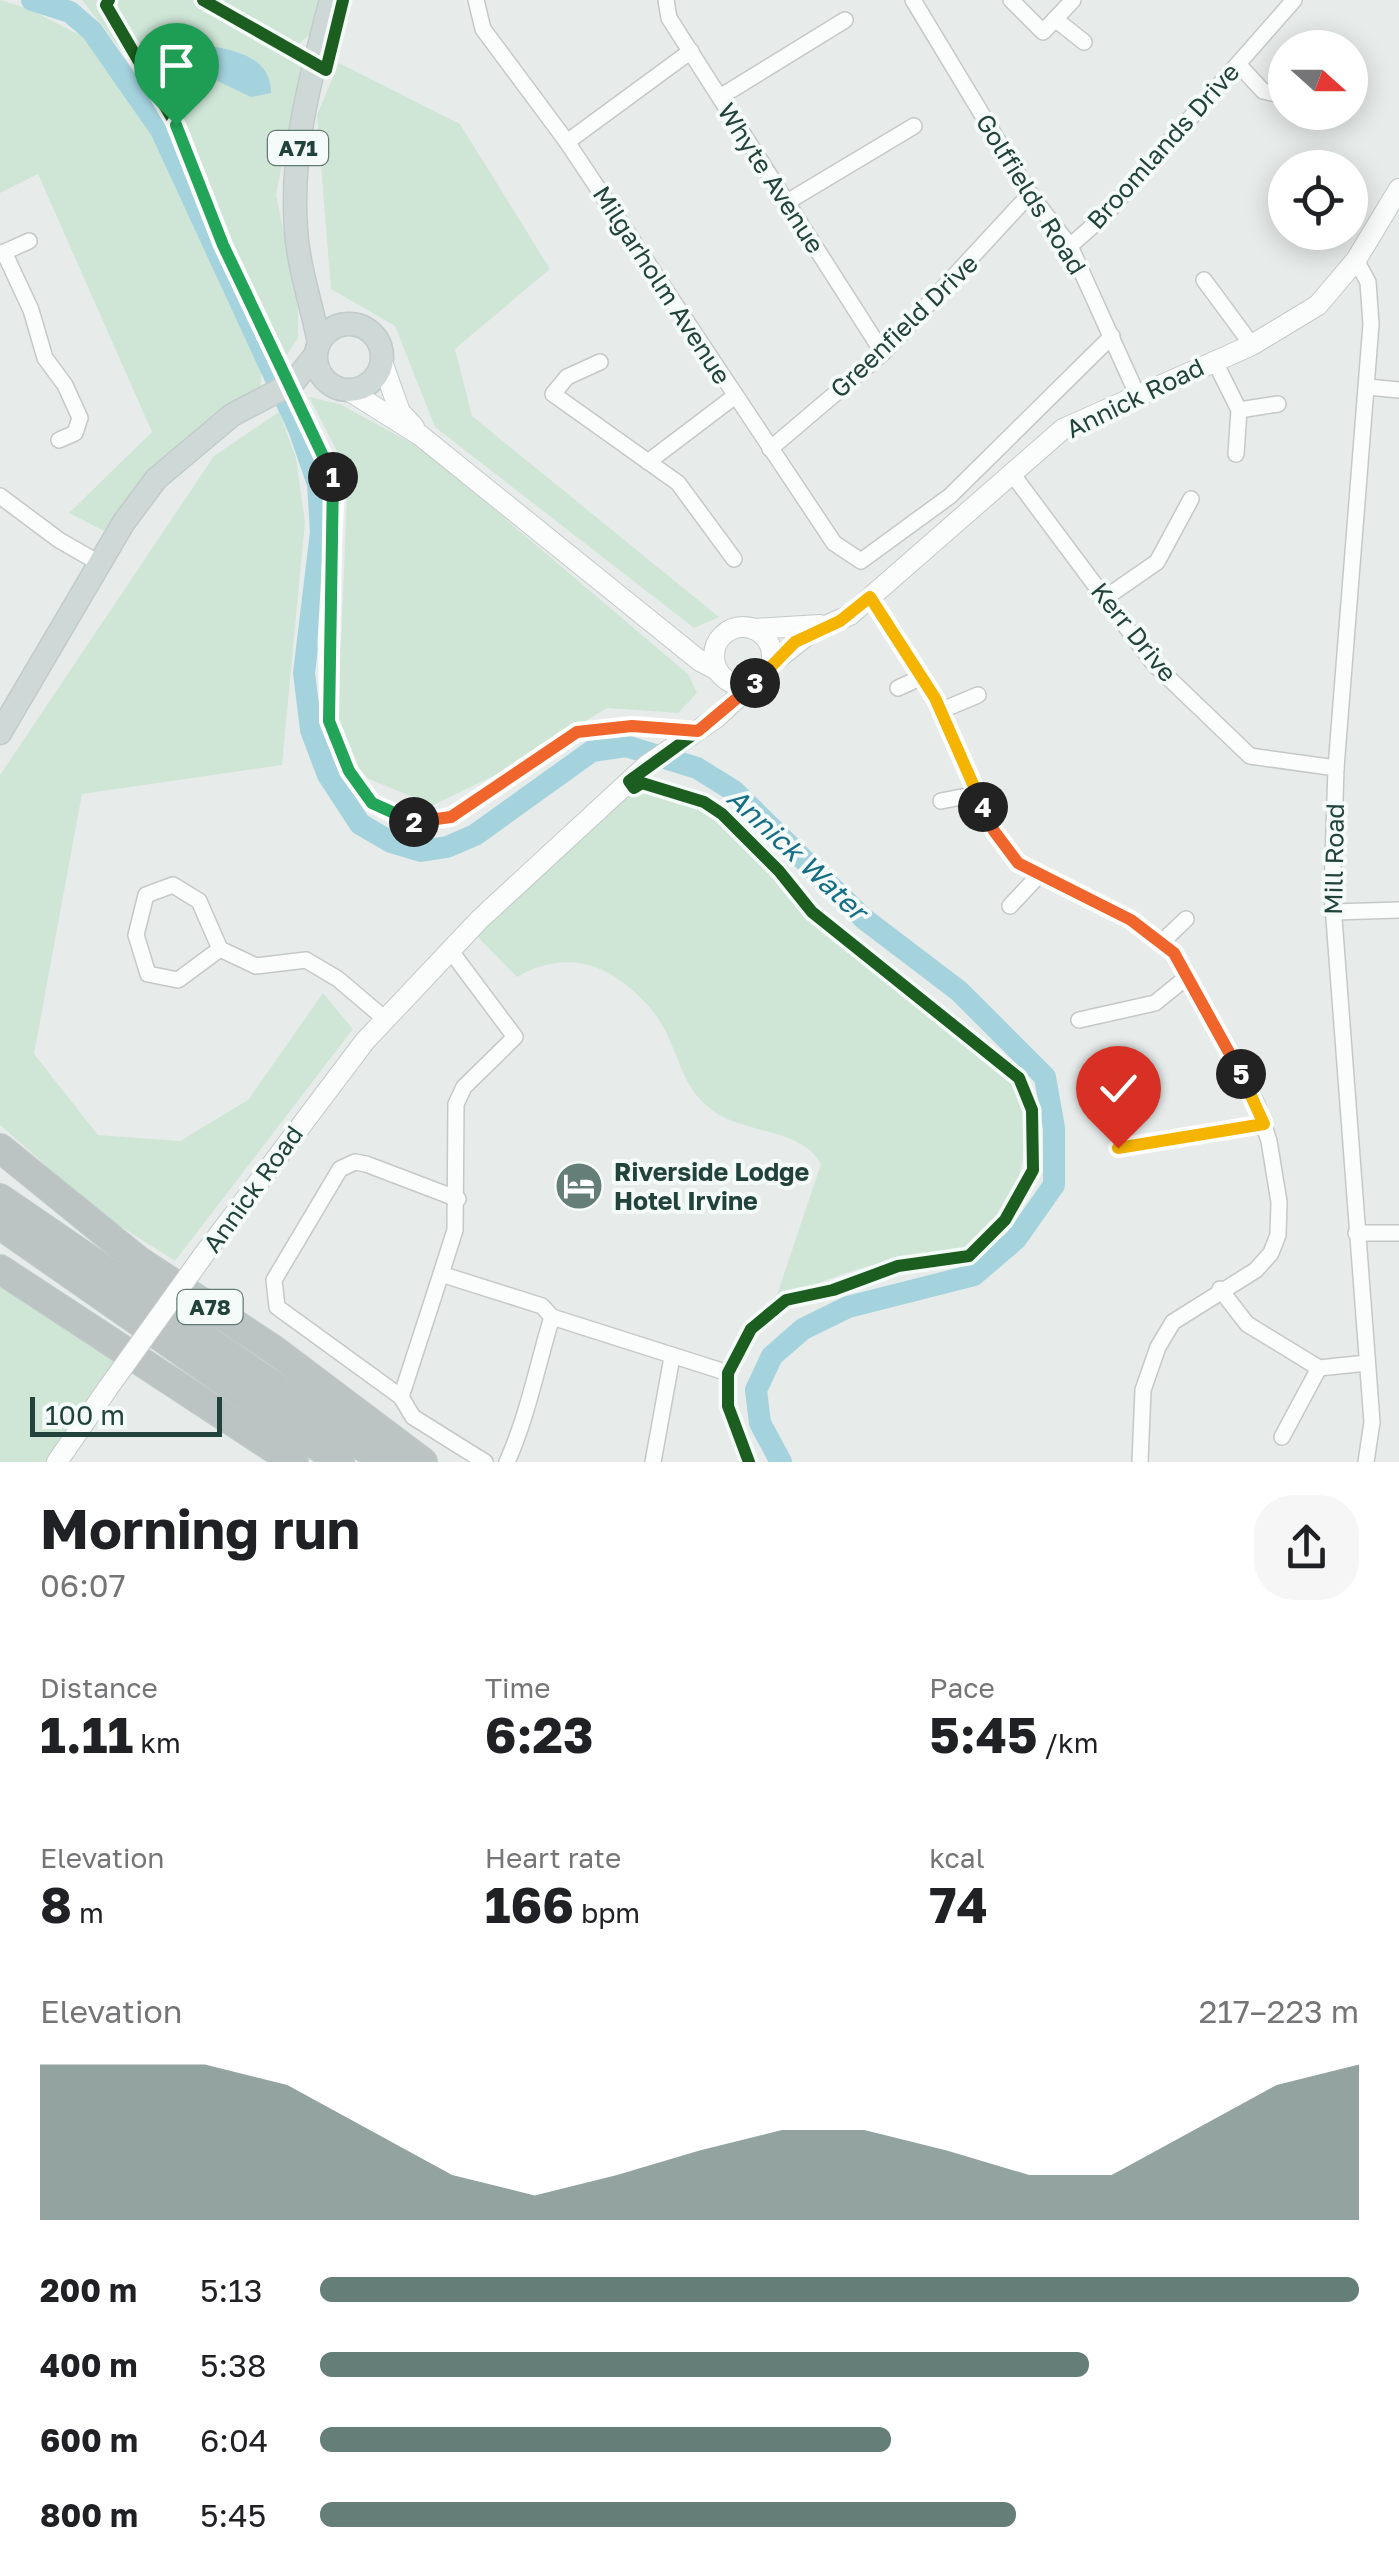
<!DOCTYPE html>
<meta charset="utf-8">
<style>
body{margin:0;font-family:"Golos Text",sans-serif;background:#f6f6f6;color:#202124;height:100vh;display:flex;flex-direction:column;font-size:38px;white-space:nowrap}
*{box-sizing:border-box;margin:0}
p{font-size:32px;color:#757577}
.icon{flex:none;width:55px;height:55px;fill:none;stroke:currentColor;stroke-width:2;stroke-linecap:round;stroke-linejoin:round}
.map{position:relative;height:1462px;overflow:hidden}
.side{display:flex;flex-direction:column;background:#fff;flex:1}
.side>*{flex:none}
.needle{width:65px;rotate:111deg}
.controls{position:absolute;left:1268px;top:30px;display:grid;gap:20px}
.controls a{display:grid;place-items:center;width:100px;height:100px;border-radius:50%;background:#fff;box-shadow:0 5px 25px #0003;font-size:50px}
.scale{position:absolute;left:30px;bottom:25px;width:192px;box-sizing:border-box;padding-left:10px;border:5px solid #21433b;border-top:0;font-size:28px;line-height:35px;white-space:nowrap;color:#21433b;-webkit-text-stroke:8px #f5fbf8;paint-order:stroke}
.pin{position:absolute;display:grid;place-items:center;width:85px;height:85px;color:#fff;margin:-102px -42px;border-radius:50% 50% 50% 0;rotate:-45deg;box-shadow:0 0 10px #0007}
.pin .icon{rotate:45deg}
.km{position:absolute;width:50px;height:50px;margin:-25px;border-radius:50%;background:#222;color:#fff;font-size:28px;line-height:50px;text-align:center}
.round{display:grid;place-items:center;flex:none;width:105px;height:105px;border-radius:40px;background:#f6f6f6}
.headline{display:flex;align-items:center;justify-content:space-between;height:170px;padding:0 40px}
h1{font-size:55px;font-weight:700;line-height:75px}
.figures{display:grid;grid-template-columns:repeat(3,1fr);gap:15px;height:170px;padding:10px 40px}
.figures div{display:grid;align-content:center}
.figures b{font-size:50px;font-weight:700}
.figures small{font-size:28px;font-weight:400}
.figures p{font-size:28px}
.chart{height:280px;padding:20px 40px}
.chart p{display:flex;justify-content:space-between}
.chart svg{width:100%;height:180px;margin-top:10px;fill:#667e78;opacity:.7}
ul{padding:0 40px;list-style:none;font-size:32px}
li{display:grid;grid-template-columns:160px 120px 1fr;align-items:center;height:75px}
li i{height:25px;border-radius:12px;background:#667e78}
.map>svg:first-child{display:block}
</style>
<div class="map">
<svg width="1399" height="1462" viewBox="0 0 1399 1462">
<rect width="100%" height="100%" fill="#e7ecea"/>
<!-- green -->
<g fill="#cfe6d7">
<polygon points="0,0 29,9 107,49 200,217 261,350 261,389 104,531 69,513 152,432 38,174 0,193"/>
<polygon points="82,0 319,0 310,34 299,44 301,68 276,195 298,299 298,338 281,364 220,246 172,125 132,64"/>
<polygon points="339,63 460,124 550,269 455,349 472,416 719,617 694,628 435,427 395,326 331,289 317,115"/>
<polygon points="309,397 340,404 424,450 688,674 697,693 678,713 607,708 506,770 433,805 349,771 329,712 341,643 348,472"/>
<polygon points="279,412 296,458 305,522 282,765 82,794 34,1054 98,1135 180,1141 248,1100 323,993 353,1029 175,1261 100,1213 0,1125 0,775 214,456"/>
<path d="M646 785 709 809 786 883 807 915 841 937 1016 1085C1039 1138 1016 1237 955 1259 933 1267 907 1258 885 1262 848 1270 810 1286 775 1301L821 1164C801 1128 745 1134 713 1111 676 1085 679 1040 650 1008 613 966 570 947 517 977L475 934 638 787Z"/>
<polygon points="0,1276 130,1358 57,1462 0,1462"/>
</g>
<!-- water -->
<path fill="#a4d3de" d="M192 43C224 49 271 51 271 93L251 97 207 76C191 83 178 85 167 69V62L183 44Z"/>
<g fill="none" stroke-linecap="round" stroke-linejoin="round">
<!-- river -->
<polyline stroke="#a4d3de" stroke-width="22" points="32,0 70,12 92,31 161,130 299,429 318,484 321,532 304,673 311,730 328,775 360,824 391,842 421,851 447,847 475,835 592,751 626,746 697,768 734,791 863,918 959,991 1045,1077 1054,1128 1054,1185 1016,1239 974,1275 848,1307 803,1329 772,1356 756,1390 760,1423 781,1462"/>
<!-- street casing -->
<g stroke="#c4c9c7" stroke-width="18">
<g id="street">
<polyline points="476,0 483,29 567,142 834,543 861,561 950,496 1112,336"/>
<polyline points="666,0 669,18 883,353"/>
<polyline points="913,0 1030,194 1070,246 1137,394"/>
<polyline points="1011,0 1043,32 1073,0"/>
<polyline points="1055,19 1084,42"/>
<polyline points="1238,64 1263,91 1285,96"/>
<polyline points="720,97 845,20"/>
<polyline points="567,142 691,51"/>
<polyline points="787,202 914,126"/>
<polyline points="1070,246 1105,215 1294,0"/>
<polyline points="4,252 31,310 45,358 65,385 80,418 75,433 59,440"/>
<polyline points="0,254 29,241"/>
<polyline points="1356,260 1368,282 1371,324 1336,768 1332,892 1372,1422 1366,1462"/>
<polyline points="1204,280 1252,345"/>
<polyline points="1214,360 1239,410 1236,454"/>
<polyline points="600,362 567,377 553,394 678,483 734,559"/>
<polyline points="1368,387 1399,390"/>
<polyline points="1239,410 1278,404"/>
<polyline points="770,449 883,353 1030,194"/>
<polyline points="648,462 735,396"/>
<polyline points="1013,475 1154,664 1250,756 1336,768"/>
<polyline points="0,496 59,540 99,563"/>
<polyline points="870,597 935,698 994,831 1018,863 1131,920 1174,953 1257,1104 1269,1141 1279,1202 1278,1235 1271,1253 1256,1270 1173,1322 1158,1347 1143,1390 1140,1462"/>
<polyline points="1105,598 1157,562 1191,499"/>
<polyline points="898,688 922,677"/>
<polyline points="940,711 978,695"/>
<polyline points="941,801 977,794"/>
<polyline points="1010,906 1040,874"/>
<polyline points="1333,912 1399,910"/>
<polyline points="1161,943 1186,919"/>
<polyline points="220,949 178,980 148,974 136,935 146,895 173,885 199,901 220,949 256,966 306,960 338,979 385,1019"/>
<polyline points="450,950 515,1037 464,1087 456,1104 455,1230 441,1274 542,1306 552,1317 728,1373"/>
<polyline points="1079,1020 1155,1003 1187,977"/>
<polyline points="1119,1148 1264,1124"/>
<polyline points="458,1199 366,1164 355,1162 340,1169 274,1280 277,1307 401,1397 413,1417 485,1462"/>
<polyline points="1356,1233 1399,1233"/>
<polyline points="1220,1289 1247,1324 1319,1368 1367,1363"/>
<polyline points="401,1397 441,1274"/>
<polyline points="1282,1437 1319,1368"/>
<path d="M507 1462C528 1415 537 1366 552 1317"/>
<polyline points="653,1462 672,1357"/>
</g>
</g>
<!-- secondary casing -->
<g stroke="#c2cac7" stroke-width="22">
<g id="secondary">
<polyline points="382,362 400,412 414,427"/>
<polyline points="348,390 421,436 700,661 717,670"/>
<circle cx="743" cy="656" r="29"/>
<polyline points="753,629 820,625"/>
<polyline points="772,663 810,633 850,615 1063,429 1252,345 1318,305 1356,260 1399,189"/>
<polyline points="202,1257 365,1041 480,919 647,765 716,718 752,684"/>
<polyline points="57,1462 108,1388"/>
</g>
</g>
<!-- primary casing -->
<g stroke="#c1cbc9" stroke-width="25">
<g id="primary">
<circle cx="349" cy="357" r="33"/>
<path d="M319 343C312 306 298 266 296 229 290 150 311 76 331 0"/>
<polyline points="0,733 124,522 156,479 232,415 293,383 316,354"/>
</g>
</g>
<!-- highway casing -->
<g stroke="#c1cbc9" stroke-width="30">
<g id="highway">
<polyline points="0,1148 138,1260 273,1349 423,1462"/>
<polyline points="0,1198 385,1462"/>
<polyline points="0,1225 340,1462"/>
<polyline points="0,1269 294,1462"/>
</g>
</g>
<!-- street -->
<use href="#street" stroke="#fbfcfc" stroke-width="15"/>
<!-- secondary -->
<use href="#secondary" stroke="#fbfcfc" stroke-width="20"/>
<!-- primary -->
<use href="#primary" stroke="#ced8d6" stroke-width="22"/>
<!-- highway -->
<use href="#highway" stroke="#bbc4c3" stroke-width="28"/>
<!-- secondary-bridge casing -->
<g stroke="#c2cac7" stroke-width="22" stroke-linecap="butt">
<polyline id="secondary-bridge" points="108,1388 202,1257"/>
</g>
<!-- secondary-bridge -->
<use href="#secondary-bridge" stroke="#fbfcfc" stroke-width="20"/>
<!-- cycleway casing -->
<g stroke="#f5fbf8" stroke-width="19">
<g id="cycleway">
<polyline points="109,0 106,5 176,125 223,245 336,484 327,642 329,721 349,771 372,803 408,823 451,817 577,732 631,726 698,731"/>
<polyline points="203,0 326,70 343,0"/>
<polyline points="698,731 629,781 634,788 642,783 704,802 722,814 779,871 812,912 1019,1078 1032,1110 1033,1170 1005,1220 969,1256 898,1266 833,1290 786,1300 751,1329 728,1373 728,1406 749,1462"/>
</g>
</g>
<!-- cycleway -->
<use href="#cycleway" stroke="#1b5e20" stroke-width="12"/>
</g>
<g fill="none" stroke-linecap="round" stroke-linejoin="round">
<!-- split-1 casing -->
<g stroke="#fff" stroke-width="20">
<polyline id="split-1" points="176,125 223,245 333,477"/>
</g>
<!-- split-2 casing -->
<g stroke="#fff" stroke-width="20">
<polyline id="split-2" points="333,477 329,721 349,771 372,803 414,822"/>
</g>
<!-- split-3 casing -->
<g stroke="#fff" stroke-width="20">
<polyline id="split-3" points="414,822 451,817 577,732 632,726 698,731 755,683"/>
</g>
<!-- split-4 casing -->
<g stroke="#fff" stroke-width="20">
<polyline id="split-4" points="755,683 795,642 840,621 870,597 935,698 983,807"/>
</g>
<!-- split-5 casing -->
<g stroke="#fff" stroke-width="20">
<polyline id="split-5" points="983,807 994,831 1018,863 1131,920 1174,953 1241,1074"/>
</g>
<!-- split-6 casing -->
<g stroke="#fff" stroke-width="20">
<polyline id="split-6" points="1118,1148 1264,1124 1241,1074"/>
</g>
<!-- split-1 -->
<use href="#split-1" stroke="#22a559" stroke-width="12"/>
<!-- split-2 -->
<use href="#split-2" stroke="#22a559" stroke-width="12"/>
<!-- split-3 -->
<use href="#split-3" stroke="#f0652b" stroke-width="12"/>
<!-- split-4 -->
<use href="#split-4" stroke="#f5b400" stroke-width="12"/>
<!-- split-5 -->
<use href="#split-5" stroke="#f0652b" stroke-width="12"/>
<!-- split-6 -->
<use href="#split-6" stroke="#f5b400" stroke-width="12"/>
</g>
<!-- icons -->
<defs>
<g id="hotel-disc" transform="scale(2.5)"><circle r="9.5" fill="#667e78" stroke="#f5fbf8"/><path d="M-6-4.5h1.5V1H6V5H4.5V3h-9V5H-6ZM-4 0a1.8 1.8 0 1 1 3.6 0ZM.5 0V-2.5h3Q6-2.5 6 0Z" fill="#fff"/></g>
</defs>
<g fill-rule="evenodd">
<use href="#hotel-disc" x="579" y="1186"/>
</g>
<g text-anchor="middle" stroke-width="8" stroke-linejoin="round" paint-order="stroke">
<!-- shield labels -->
<g fill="#f5fbf8" stroke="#617a74" stroke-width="2.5">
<rect x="268" y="131" width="60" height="34" rx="8"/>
<rect x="177.5" y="1290" width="65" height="34" rx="8"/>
</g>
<g font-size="22" font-weight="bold" fill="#21433b">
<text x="298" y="156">A71</text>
<text x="210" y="1315">A78</text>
</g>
<!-- street labels -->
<g font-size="25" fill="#21433b" stroke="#f5fbf8">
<text transform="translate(1163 146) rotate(-48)" y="9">Broomlands Drive</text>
<text transform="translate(771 178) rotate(57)" y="9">Whyte Avenue</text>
<text transform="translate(1031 194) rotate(58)" y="9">Golffields Road</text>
<text transform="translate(662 285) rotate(57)" y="9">Milgarholm Avenue</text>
<text transform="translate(904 326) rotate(-44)" y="9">Greenfield Drive</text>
<text transform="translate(1135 398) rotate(-26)" y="9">Annick Road</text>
<text transform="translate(1134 632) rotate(51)" y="9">Kerr Drive</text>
<text transform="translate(1334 859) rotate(-89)" y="9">Mill Road</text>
<text transform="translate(253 1189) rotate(-54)" y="9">Annick Road</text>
</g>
<!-- poi labels -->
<g font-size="25" font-weight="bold" fill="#21433b" stroke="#f5fbf8" text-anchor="start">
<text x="614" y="1181">Riverside Lodge<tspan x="614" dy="29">Hotel Irvine</tspan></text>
</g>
<!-- water labels -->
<g font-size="28" font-style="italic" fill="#146e86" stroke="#f5fbf8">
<text transform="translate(797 854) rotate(43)" y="10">Annick Water</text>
</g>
</g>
</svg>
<div class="controls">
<a><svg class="needle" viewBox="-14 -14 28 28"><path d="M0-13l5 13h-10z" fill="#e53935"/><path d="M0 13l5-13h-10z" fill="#757577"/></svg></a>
<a><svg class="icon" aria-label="locate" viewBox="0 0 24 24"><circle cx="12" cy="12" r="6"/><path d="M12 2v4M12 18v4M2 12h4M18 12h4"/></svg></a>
</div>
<div class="scale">100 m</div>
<div class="pin" style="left:176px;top:125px;background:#1e9e55"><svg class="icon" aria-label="arrive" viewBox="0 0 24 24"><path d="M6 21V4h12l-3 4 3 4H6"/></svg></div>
<div class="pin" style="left:1118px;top:1148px;background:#d93025"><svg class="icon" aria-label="check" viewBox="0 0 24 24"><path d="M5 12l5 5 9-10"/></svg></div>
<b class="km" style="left:333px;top:477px">1</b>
<b class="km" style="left:414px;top:822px">2</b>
<b class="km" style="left:755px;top:683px">3</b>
<b class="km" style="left:983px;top:807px">4</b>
<b class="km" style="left:1241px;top:1074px">5</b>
</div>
<section class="side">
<div class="headline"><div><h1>Morning run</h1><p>06:07</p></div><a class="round"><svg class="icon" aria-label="share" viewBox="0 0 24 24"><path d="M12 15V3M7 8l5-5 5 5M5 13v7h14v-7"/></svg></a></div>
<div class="figures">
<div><p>Distance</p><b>1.11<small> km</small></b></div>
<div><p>Time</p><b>6:23</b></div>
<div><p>Pace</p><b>5:45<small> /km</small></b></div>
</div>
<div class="figures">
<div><p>Elevation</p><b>8<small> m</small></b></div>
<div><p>Heart rate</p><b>166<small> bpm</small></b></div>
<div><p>kcal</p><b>74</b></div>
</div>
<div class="chart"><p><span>Elevation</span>217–223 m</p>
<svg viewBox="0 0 160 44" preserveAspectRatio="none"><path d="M0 44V6L10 6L20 6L30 11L40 22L50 33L60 38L70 33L80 27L90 22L100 22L110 27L120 33L130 33L140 22L150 11L160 6V44z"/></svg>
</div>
<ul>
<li><b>200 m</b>5:13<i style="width:100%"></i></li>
<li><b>400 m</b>5:38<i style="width:74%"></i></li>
<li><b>600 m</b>6:04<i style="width:55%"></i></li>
<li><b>800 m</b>5:45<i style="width:67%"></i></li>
</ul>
</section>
